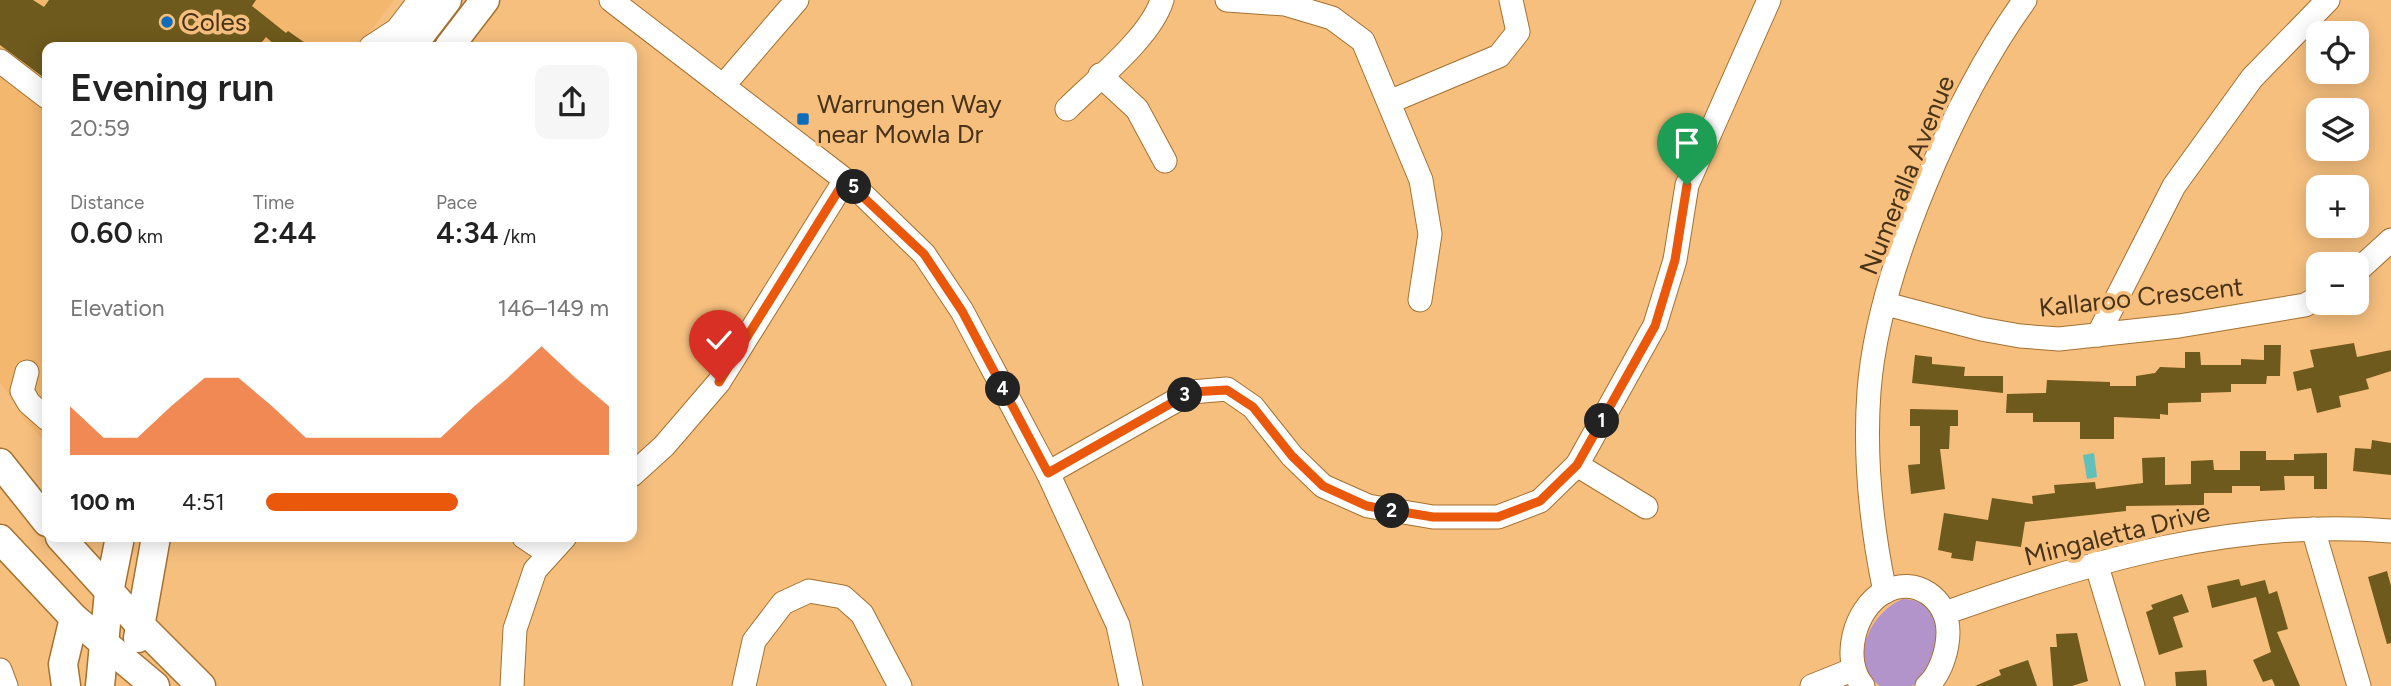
<!DOCTYPE html>
<meta charset="utf-8">
<style>
body{margin:0;font-family:Figtree,sans-serif;background:#f6f6f6;color:#222;height:100vh;display:flex;flex-direction:column;font-size:26px;white-space:nowrap}
*{box-sizing:border-box;margin:0}
p{font-size:23px;color:#767676}
.icon{flex:none;width:38px;height:38px;fill:none;stroke:currentColor;stroke-width:2;stroke-linecap:round;stroke-linejoin:round}
.map{position:relative;flex:1;overflow:hidden}
.side{position:absolute;left:42px;top:42px;width:595px;height:500px;display:flex;flex-direction:column;background:#fff;border-radius:14px;box-shadow:0 4px 18px #0003}
.side>*{flex:none}
.buttons{position:absolute;left:2306px;top:21px;display:grid;gap:14px}
.buttons a{display:grid;place-items:center;width:63px;height:63px;border-radius:14px;background:#fff;box-shadow:0 4px 18px #0003;font-size:35px}
.pin{position:absolute;display:grid;place-items:center;width:60px;height:60px;color:#fff;margin:-72px -30px;border-radius:50% 50% 50% 0;rotate:-45deg;box-shadow:0 0 7px #0007}
.pin .icon{rotate:45deg}
.km{position:absolute;width:35px;height:35px;margin:-18px;border-radius:50%;background:#222;color:#fff;font-size:19px;line-height:35px;text-align:center}
.round{display:grid;place-items:center;flex:none;width:74px;height:74px;border-radius:14px;background:#f6f6f6}
.overview{display:flex;align-items:center;justify-content:space-between;height:119px;padding:0 28px}
h1{font-size:38px;font-weight:600;line-height:52px}
.metrics{display:grid;grid-template-columns:repeat(3,1fr);gap:10px;height:119px;padding:7px 28px}
.metrics div{display:grid;align-content:center}
.metrics b{font-size:30px;font-weight:600}
.metrics small{font-size:19px;font-weight:400}
.metrics p{font-size:19px}
.chart{height:196px;padding:14px 28px}
.chart p{display:flex;justify-content:space-between}
.chart svg{width:100%;height:126px;margin-top:7px;fill:#ea580c;opacity:.7}
ul{padding:0 28px;list-style:none;font-size:23px}
li{display:grid;grid-template-columns:112px 84px 1fr;align-items:center;height:52px}
li i{height:18px;border-radius:9px;background:#ea580c}
.map>svg:first-child{display:block}
</style>
<div class="map">
<svg width="2391" height="686" viewBox="0 0 2391 686">
<rect width="100%" height="100%" fill="#f6bf7e"/>
<!-- built -->
<polygon fill="#f3b76e" points="0,0 394,0 358,47 47,47 47,444 27,423 0,382"/>
<!-- green -->
<path fill="#b394ca" d="M1903 599C1953 600 1944 664 1912 686H1880C1845 663 1871 611 1903 599Z"/>
<!-- water -->
<polygon fill="#62c0ba" points="2094,453 2097,477 2087,479 2083,455"/>
<!-- building -->
<g fill="#6f5a1d">
<polygon points="0,0 33,0 44,7 49,0 256,0 252,6 286,33 288,31 311,47 277,47 266,37 258,47 47,47 47,80 0,45"/>
<polygon points="2354,343 2357,357 2391,350 2391,371 2366,379 2369,389 2339,396 2341,407 2317,413 2311,388 2297,391 2293,372 2314,367 2310,350"/>
<polygon points="2264,345 2281,345 2280,376 2267,376 2266,384 2231,384 2231,392 2201,393 2201,402 2168,403 2168,415 2160,414 2160,419 2114,417 2114,439 2080,439 2080,422 2033,422 2033,413 2006,413 2007,394 2046,393 2047,380 2110,382 2110,386 2136,386 2136,376 2155,373 2160,367 2185,368 2185,352 2200,352 2201,365 2241,365 2241,359 2264,360"/>
<polygon points="1915,355 1932,357 1932,364 1965,367 1964,376 2003,376 2003,393 1912,383"/>
<polygon points="1910,409 1958,410 1958,426 1950,426 1949,449 1940,449 1945,489 1911,494 1908,465 1920,464 1920,426 1910,426"/>
<polygon points="2372,440 2391,443 2391,475 2353,471 2355,448 2371,449"/>
<polygon points="2240,451 2266,451 2266,460 2294,460 2294,454 2327,453 2327,489 2314,489 2314,476 2284,476 2285,490 2260,491 2260,486 2232,486 2232,493 2204,493 2204,505 2126,506 2126,511 2025,522 2021,547 1976,541 1973,561 1951,558 1952,553 1938,550 1944,513 1988,520 1992,498 2033,504 2032,496 2055,493 2054,485 2095,482 2096,489 2143,483 2142,458 2165,457 2165,485 2191,484 2191,461 2213,460 2214,470 2240,470"/>
<polygon points="2387,571 2391,586 2391,643 2387,644 2368,577"/>
<polygon points="2239,579 2241,586 2265,580 2269,594 2277,591 2288,629 2277,632 2300,686 2275,686 2272,679 2263,682 2253,660 2271,652 2256,597 2212,608 2207,586"/>
<polygon points="2182,594 2189,612 2173,617 2183,647 2159,655 2146,612 2153,609 2151,605"/>
<polygon points="2077,633 2088,681 2072,686 2053,686 2050,647 2057,647 2056,634"/>
<polygon points="2028,660 2037,686 1975,686 2001,675 1999,670"/>
<polygon points="2206,670 2207,686 2176,686 2175,672"/>
</g>
<g fill="none" stroke-linecap="round" stroke-linejoin="round">
<!-- minor casing -->
<g stroke="#a47130" stroke-width="25">
<g id="minor">
<polyline points="611,0 857,189 924,254 962,311 1048,473 1118,625 1131,686"/>
<polyline points="1227,0 1285,4 1332,18 1363,41 1421,180 1430,234 1420,300"/>
<polyline points="371,47 397,30 420,0"/>
<polyline points="0,61 47,97"/>
<polyline points="1100,75 1137,109 1165,161"/>
<polyline points="723,86 797,0"/>
<polyline points="1389,102 1499,56 1518,32 1511,0"/>
<path d="M1067 109C1095 81 1151 37 1162 0"/>
<polyline points="2357,271 2391,240"/>
<polyline points="1886,304 1981,329 2020,336 2059,339 2179,326 2305,305 2319,297"/>
<polyline points="2098,335 2174,186 2252,78 2328,0"/>
<polyline points="27,372 22,391 29,403 47,419"/>
<polyline points="1577,465 1646,507"/>
<polyline points="1048,473 1191,392 1227,389 1253,407 1292,456 1323,486 1368,506 1433,517 1498,517 1540,501 1577,465 1655,325 1675,260 1687,185 1769,0"/>
<polyline points="632,475 664,446 719,382 845,180"/>
<polyline points="2313,529 2359,686"/>
<polyline points="524,537 549,554"/>
<polyline points="2096,563 2133,686"/>
<path d="M1885 592C1871 525 1864 460 1869 391 1878 272 1955 96 2025 0"/>
<path d="M1945 613C2090 561 2235 518 2391 531"/>
<polyline points="0,670 6,686"/>
<polyline points="512,686 515,629 535,570 565,537"/>
<polyline points="744,686 754,641 783,603 809,591 843,597 862,614 900,686"/>
<polyline points="1812,686 1852,670"/>
<path d="M1863 686C1841 660 1854 609 1884 592 1916 575 1948 599 1948 632 1948 649 1941 674 1927 686"/>
</g>
</g>
<!-- major casing -->
<g stroke="#a47130" stroke-width="31">
<g id="major">
<polyline points="411,47 447,0"/>
<polyline points="449,47 485,0"/>
<polyline points="0,463 47,522"/>
<polyline points="60,537 140,625 201,686"/>
<polyline points="0,539 74,618 155,686"/>
<polyline points="138,638 156,537"/>
<polyline points="66,686 63,664 74,618"/>
<polyline points="100,686 109,592 120,537"/>
</g>
</g>
<!-- minor -->
<use href="#minor" stroke="#fff" stroke-width="23"/>
<!-- major -->
<use href="#major" stroke="#fff" stroke-width="28"/>
</g>
<g fill="none" stroke-linecap="round" stroke-linejoin="round">
<!-- route casing -->
<g stroke="#fff" stroke-width="14">
<polyline id="route" points="719,382 845,180 924,254 962,311 1048,473 1191,392 1227,390 1253,407 1292,456 1323,486 1367,506 1433,517 1498,517 1540,501 1577,465 1655,326 1675,260 1687,185"/>
</g>
<!-- route -->
<use href="#route" stroke="#ea580c" stroke-width="9"/>
</g>
<!-- markers -->
<g fill="#0d6dba" stroke="#f6bf7e" stroke-width="2.5">
<circle cx="167" cy="22" r="7"/>
<rect x="796" y="112" width="14" height="14" rx="3.5"/>
</g>
<g text-anchor="middle" stroke-width="7" stroke-linejoin="round" paint-order="stroke">
<!-- poi labels -->
<g font-size="26" fill="#493318" stroke="#f6bf7e" text-anchor="start">
<text x="181" y="31">Coles</text>
<text x="817" y="113">Warrungen Way<tspan x="817" dy="30">near Mowla Dr</tspan></text>
</g>
<!-- street labels -->
<g font-size="26" fill="#493318" stroke="#f6bf7e">
<text transform="translate(1907 175) rotate(-68)" y="9">Numeralla Avenue</text>
<text transform="translate(2141 297) rotate(-6)" y="9">Kallaroo Crescent</text>
<text transform="translate(2117 534) rotate(-14)" y="9">Mingaletta Drive</text>
</g>
</g>
</svg>
<div class="buttons">
<a><svg class="icon" aria-label="locate" viewBox="0 0 24 24"><circle cx="12" cy="12" r="6"/><path d="M12 2v4M12 18v4M2 12h4M18 12h4"/></svg></a>
<a><svg class="icon" aria-label="layers" viewBox="0 0 24 24"><path d="M12 4l9 5-9 5-9-5zM3 14l9 5 9-5"/></svg></a>
<a>+</a>
<a>−</a>
</div>
<div class="pin" style="left:1687px;top:185px;background:#1e9e55"><svg class="icon" aria-label="arrive" viewBox="0 0 24 24"><path d="M6 21V4h12l-3 4 3 4H6"/></svg></div>
<div class="pin" style="left:719px;top:382px;background:#d93025"><svg class="icon" aria-label="check" viewBox="0 0 24 24"><path d="M5 12l5 5 9-10"/></svg></div>
<b class="km" style="left:1602px;top:421px">1</b>
<b class="km" style="left:1392px;top:511px">2</b>
<b class="km" style="left:1185px;top:395px">3</b>
<b class="km" style="left:1003px;top:389px">4</b>
<b class="km" style="left:854px;top:187px">5</b>
<section class="side">
<div class="overview"><div><h1>Evening run</h1><p>20:59</p></div><a class="round"><svg class="icon" aria-label="share" viewBox="0 0 24 24"><path d="M12 15V3M7 8l5-5 5 5M5 13v7h14v-7"/></svg></a></div>
<div class="metrics">
<div><p>Distance</p><b>0.60<small> km</small></b></div>
<div><p>Time</p><b>2:44</b></div>
<div><p>Pace</p><b>4:34<small> /km</small></b></div>
</div>
<div class="chart"><p><span>Elevation</span>146–149 m</p>
<svg viewBox="0 0 160 44" preserveAspectRatio="none"><path d="M0 44V27L10 38L20 38L30 27L40 17L50 17L60 27L70 38L80 38L90 38L100 38L110 38L120 27L130 17L140 6L150 17L160 27V44z"/></svg>
</div>
<ul>
<li><b>100 m</b>4:51<i style="width:56%"></i></li>
</ul>
</section>
</div>
